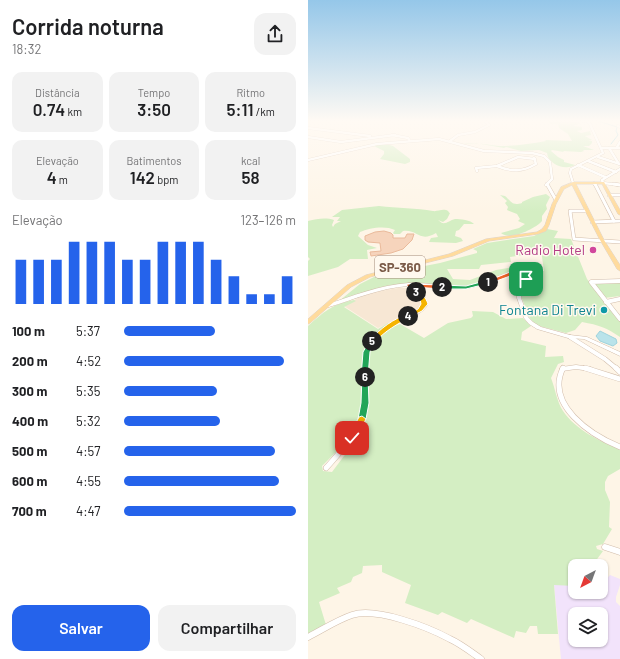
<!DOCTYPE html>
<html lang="pt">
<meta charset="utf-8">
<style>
body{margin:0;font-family:Barlow,sans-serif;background:#f2f2f2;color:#202124;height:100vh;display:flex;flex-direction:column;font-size:15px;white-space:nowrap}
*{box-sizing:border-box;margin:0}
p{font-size:13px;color:#757577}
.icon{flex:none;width:22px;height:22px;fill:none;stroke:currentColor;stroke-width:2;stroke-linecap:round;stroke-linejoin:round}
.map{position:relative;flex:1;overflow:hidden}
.side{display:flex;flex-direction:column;background:#fff;width:308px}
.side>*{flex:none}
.needle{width:26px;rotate:221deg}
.controls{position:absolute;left:260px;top:559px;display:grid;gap:8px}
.controls a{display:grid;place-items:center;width:40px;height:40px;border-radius:8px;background:#fff;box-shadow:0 1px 3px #0004;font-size:20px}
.pin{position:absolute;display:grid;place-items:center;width:34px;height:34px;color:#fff;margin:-17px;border-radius:8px;box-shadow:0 2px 6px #0006}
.km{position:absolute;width:20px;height:20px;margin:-10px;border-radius:50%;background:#222;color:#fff;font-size:11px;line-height:20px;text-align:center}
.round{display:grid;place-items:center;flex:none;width:42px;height:42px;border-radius:12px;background:#f2f2f2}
.headline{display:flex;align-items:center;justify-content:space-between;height:68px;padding:0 12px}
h1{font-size:22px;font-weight:600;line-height:30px}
.figures{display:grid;grid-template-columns:repeat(3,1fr);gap:6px;height:68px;padding:4px 12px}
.figures div{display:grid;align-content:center;border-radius:10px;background:#f2f2f2;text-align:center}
.figures b{font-size:17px;font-weight:600}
.figures small{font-size:11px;font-weight:400}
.figures p{font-size:11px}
.chart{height:112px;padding:8px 12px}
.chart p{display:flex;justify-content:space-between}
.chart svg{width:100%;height:72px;margin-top:4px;stroke:#2563eb;stroke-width:6}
.action{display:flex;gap:8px;margin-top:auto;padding:8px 12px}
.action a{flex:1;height:46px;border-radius:12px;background:#2563eb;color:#fff;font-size:16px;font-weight:600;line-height:46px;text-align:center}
.action a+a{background:#f2f2f2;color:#202124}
ul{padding:0 12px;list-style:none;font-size:13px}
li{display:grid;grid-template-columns:64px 48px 1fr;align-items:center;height:30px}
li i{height:10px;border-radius:5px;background:#2563eb}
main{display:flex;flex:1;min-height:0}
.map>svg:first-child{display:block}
</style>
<main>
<section class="side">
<div class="headline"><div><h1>Corrida noturna</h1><p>18:32</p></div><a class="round"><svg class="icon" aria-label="share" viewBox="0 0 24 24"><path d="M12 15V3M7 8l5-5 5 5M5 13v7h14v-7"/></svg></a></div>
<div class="figures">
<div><p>Distância</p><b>0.74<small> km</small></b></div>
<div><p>Tempo</p><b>3:50</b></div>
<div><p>Ritmo</p><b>5:11<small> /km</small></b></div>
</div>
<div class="figures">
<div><p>Elevação</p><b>4<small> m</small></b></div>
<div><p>Batimentos</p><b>142<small> bpm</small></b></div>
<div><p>kcal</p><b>58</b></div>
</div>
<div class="chart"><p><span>Elevação</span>123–126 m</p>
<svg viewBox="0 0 160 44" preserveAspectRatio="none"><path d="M5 44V17M15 44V17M25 44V17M35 44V6M45 44V6M55 44V6M65 44V17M75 44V17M85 44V6M95 44V6M105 44V6M115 44V17M125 44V27M135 44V38M145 44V38M155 44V27"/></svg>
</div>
<ul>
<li><b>100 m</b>5:37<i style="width:53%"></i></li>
<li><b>200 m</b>4:52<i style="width:93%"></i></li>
<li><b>300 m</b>5:35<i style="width:54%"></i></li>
<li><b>400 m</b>5:32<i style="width:56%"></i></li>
<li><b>500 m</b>4:57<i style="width:88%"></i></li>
<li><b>600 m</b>4:55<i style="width:90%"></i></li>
<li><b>700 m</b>4:47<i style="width:100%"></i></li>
</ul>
<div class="action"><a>Salvar</a><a>Compartilhar</a></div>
</section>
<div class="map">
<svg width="312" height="659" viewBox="0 0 312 659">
<rect width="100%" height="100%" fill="#fef5e7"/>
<!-- residential -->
<polygon fill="#f7e7d4" points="90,288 98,288 103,291 112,299 113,306 106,312 70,328 36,306 50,298 67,292"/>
<!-- education -->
<path fill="#f2e3fb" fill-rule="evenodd" d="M302 575 312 579V585L308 597V602L312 606V659H253L246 585 267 583V592H293V580L296 582ZM267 614H293V640H267Z"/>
<!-- green -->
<g fill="#d4eec3" fill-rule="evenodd">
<path d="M240 120H266L263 121 273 123 265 126 274 127V130L269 131 273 133 282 131 283 135 277 136 284 140H280L284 141V143L281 146H275L286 150H275L276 151 273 152 255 151 256 152 244 150 243 151 250 157 256 160V162L267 165C257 171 240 164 239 153L231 150 213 151 198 147 196 148 168 143 154 144C167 141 178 145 191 146 207 146 222 144 238 141L237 140 264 141 260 134 251 128 250 124H242Z"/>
<polygon points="78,144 85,146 102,159 102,162 97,164 72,159 76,154 76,151 64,145"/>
<path d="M238 194 242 197 238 205 239 209 234 216V221C227 229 202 241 193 233L211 228 217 224 210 221 212 219 209 214 199 210 200 207 197 203 199 201 192 195 197 196C204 202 204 206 214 203V202L225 197Z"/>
<path d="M71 206C89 208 109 208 125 211 129 212 135 208 140 211 141 212 141 213 142 213L139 219 135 222 130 220 134 223C139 224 142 220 147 219 152 219 163 220 166 224H156L151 230 148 231 147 236 153 238 155 241 148 243 121 242 123 238 130 237 128 233C111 243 110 229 95 231L92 234H86L85 233 87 230C77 225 61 228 52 232L50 236 60 245 69 248 59 250 60 259H42L30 267 0 276V261L2 259 0 257V221C9 219 17 217 26 220L24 225 25 227 27 224 33 221H29L32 217H24L34 210Z"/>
<path d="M239 229 250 231 246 238 263 239 279 279 312 320V337C299 328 291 325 274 322L267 330 258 333 231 326 225 323 221 317 213 296 220 283 227 275 228 271H236L233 250 226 248 221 249 223 254 202 257 203 262 173 265 171 269H139L145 279 162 280 188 270 200 268 226 271 225 276 223 278C204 261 180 284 160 286 137 288 115 282 93 284 73 287 50 296 31 301L52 284 70 275 132 263 169 253V251L165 249 179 243 226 236Z"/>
<polygon points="286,282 312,283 312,296 296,298"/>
<path d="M46 300 48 301 36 307 70 329 80 323 86 326 92 324 116 338 140 323 163 318 165 316 164 311 185 312 198 319 215 318 223 326 214 332 213 340 238 346 237 357 255 356 256 362 250 364 243 378C247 388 249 402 255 411 268 430 291 441 312 449V469L300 476 297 482V490L302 502 301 527 304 529 295 544 288 546 289 549 295 551 284 566H267V586L246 585 250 634H230L229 626H222L218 633 208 631 206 638 163 619 159 623 134 612 130 615 97 603 103 585 74 572V565L55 566 54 573 45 577 43 582 29 588 32 593 11 602 18 625 0 634V326C14 313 26 303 46 300ZM44 434 51 436 24 472 15 471 14 466 38 442Z"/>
</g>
<!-- water -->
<polygon fill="#b9e3ea" stroke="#9ed3dd" points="292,331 308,339 309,343 305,346 292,341 288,336"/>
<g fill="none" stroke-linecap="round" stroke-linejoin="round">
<!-- stream -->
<polyline stroke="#9ed3dd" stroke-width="1" points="287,120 309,127 308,131 310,135 303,144"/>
</g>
<!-- building -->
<polygon fill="#f6d4bc" stroke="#eaba9b" points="76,231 83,233 85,235 85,238 97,238 99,234 106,234 104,240 95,249 83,253 63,256 62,252 73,251 72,243 60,242 57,240 57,236 67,232"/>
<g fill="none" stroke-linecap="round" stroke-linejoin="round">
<!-- minor-far4 casing -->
<g stroke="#d2bdab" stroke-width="3">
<g id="minor-far4">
<polyline points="272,120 281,122"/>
<polyline points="310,126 312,127"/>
<polyline points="0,128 62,136"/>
<polyline points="84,135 100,138 102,141"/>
<polyline points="0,137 33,142 87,135"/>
<polyline points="142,141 150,135 167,132 181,125 176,120"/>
<polyline points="309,147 312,142"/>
<polyline points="294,148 312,148"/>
<polyline points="301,148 311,164"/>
<polyline points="290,157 312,164"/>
<polyline points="0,160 69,144 131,139 176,151 224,153 236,156 242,162 244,179 238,185"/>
<polyline points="280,161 308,172"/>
<polyline points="270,165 297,177"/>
<path d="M189 166C204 172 214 172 228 164L226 158"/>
<polyline points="312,169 294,180 295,183 312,185"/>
<polyline points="169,171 168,168 189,166 210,157 227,159"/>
<polyline points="265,183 262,173 263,169 295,153 281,122"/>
<polyline points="286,183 287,185"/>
</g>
</g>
<!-- minor-far3 casing -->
<g stroke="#d2bdab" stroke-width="4">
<g id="minor-far3">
<polyline points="239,184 248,200"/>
<polyline points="287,184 306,221"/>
<polyline points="306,184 312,185"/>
<polyline points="301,195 312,195"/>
<polyline points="278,211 262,211 266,239 312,242"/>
<polyline points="284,222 312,221"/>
</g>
</g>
<!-- minor-far2 casing -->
<g stroke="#d2bdab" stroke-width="5">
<g id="minor-far2">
<polyline points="312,281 283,282 312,319"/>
<polyline points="298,302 312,299"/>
<polyline points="262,337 297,359 309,369"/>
<path d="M57 369C57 341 72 329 96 318 104 315 112 312 117 305L115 298 101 285"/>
<polyline points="254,369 268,367 282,369"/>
</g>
</g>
<!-- minor-far1 casing -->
<g stroke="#d2bdab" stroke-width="6">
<g id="minor-far1">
<path d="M255 368C237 405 283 435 312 447"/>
<polyline points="277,368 312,379"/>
<polyline points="308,368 312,372"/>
<path d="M18 468C35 449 55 429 57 402 58 391 56 380 57 368"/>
</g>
</g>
<!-- minor casing -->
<g stroke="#d2bdab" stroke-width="7">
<g id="minor">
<polyline points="297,547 312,552"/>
<path d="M0 637C14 630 29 620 44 615 68 607 120 627 142 639 153 644 163 652 173 659"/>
</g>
</g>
<!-- tertiary casing -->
<g stroke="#d2bdab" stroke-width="1">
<path id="tertiary" d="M206 272 214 274 220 279 213 293V298L220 317 225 322 233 327 262 335 279 337 312 352V356L276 339 260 338 229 329 221 324 216 318 209 298V293L216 279C214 279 212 277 211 276 199 271 174 286 161 288 141 291 120 285 100 286 72 288 47 299 21 307H17V305C45 296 71 285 101 283 120 282 140 288 159 286 176 284 190 274 206 272Z"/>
</g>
<!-- primary casing -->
<g stroke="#ddd4cf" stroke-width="1">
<polygon id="primary" points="265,182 296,182 312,210 312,215 310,214 294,184 268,184 296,240 312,265 312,271 309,269 292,240 264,185 256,189 248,204 241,225 238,231 230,234 181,241 145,256 62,277 43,287 2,323 0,324 0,319 39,285 58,275 141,254 178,239 229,232 234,229 237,225 244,204 253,187"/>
</g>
<!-- minor-far4 -->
<use href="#minor-far4" stroke="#fff" stroke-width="2.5"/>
<!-- minor-far3 -->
<use href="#minor-far3" stroke="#fff" stroke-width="3"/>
<!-- minor-far2 -->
<use href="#minor-far2" stroke="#fff" stroke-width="4"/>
<!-- minor-far1 -->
<use href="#minor-far1" stroke="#fff" stroke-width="5"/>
<!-- minor -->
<use href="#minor" stroke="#fff" stroke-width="6"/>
<!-- tertiary -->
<use href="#tertiary" fill="#fff" fill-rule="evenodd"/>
<!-- primary -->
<use href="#primary" fill="#ffdb9d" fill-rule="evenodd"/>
</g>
<!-- sky -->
<linearGradient id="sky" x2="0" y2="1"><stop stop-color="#95c7e9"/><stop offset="0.57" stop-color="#fffaf4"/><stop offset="1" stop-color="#fffaf4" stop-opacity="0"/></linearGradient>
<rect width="312" height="212" fill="url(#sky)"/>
<!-- split-1 -->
<polygon fill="#f0652b" stroke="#fff" points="202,272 216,275 221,279 218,281 212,277 205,275 180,284 177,282"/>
<!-- split-2 -->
<polygon fill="#22a559" stroke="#fff" points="180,280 182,281 182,283 158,289 134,289 131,287 134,285 158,286"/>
<!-- split-3 -->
<polygon fill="#f0652b" stroke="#fff" points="99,284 134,285 137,287 134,289 106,287 111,292 108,294 99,286"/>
<!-- split-4 -->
<path fill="#f5b400" stroke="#fff" d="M105 291C113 290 118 298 120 304L114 311 100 318 97 316 98 315 110 309 113 304 112 299 105 294Z"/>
<!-- split-5 -->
<path fill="#f5b400" stroke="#fff" d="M100 314 104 316 103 317C89 324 77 331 67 342H62V340C73 328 85 319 100 314Z"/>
<!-- split-6 -->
<polygon fill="#22a559" stroke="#fff" points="64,339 67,341 62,352 60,377 57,379 53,377 55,352 62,340"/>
<!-- split-7 -->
<polygon fill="#22a559" stroke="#fff" points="54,375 57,375 60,377 61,403 58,419 54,422 50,419 53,403"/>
<!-- split-8 -->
<polygon fill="#f5b400" stroke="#fff" points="54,416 58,419 48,438 47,441 41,441 40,438 51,417"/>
<!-- markers -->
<circle fill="#d1479c" stroke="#fff9ef" stroke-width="1.5" cx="285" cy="250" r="4"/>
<circle fill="#0f9aa8" stroke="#fff9ef" stroke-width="1.5" cx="296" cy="310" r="4"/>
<g text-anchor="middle" stroke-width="3" stroke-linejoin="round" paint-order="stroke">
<!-- shield labels -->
<rect fill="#fff9ef" stroke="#a38a7a" stroke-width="1" x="67" y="256" width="50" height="22" rx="3"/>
<g font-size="13" font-weight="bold" fill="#7b5b48">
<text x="92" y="272">SP-360</text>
</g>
<!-- hotel labels -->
<g font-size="14" fill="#b23c85" stroke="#fff9ef" text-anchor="end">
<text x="277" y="255">Radio Hotel</text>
</g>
<!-- culture labels -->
<g font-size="14" fill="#0d838f" stroke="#fff9ef" text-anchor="end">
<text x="288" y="315">Fontana Di Trevi</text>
</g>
</g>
</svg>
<div class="controls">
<a><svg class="needle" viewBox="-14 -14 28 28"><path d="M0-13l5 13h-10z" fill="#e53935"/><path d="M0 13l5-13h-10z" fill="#757577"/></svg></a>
<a><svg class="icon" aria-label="layers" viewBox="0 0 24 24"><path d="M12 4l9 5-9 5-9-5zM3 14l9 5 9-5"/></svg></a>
</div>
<div class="pin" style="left:218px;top:279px;background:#1e9e55"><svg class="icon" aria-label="arrive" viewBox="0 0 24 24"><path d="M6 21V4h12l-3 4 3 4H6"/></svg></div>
<div class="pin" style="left:44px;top:438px;background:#d93025"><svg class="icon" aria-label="check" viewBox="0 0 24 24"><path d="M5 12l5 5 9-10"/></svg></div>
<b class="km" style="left:180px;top:282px">1</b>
<b class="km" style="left:134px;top:287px">2</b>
<b class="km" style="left:108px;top:292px">3</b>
<b class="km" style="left:100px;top:316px">4</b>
<b class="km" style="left:64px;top:341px">5</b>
<b class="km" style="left:57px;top:377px">6</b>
</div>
</main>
